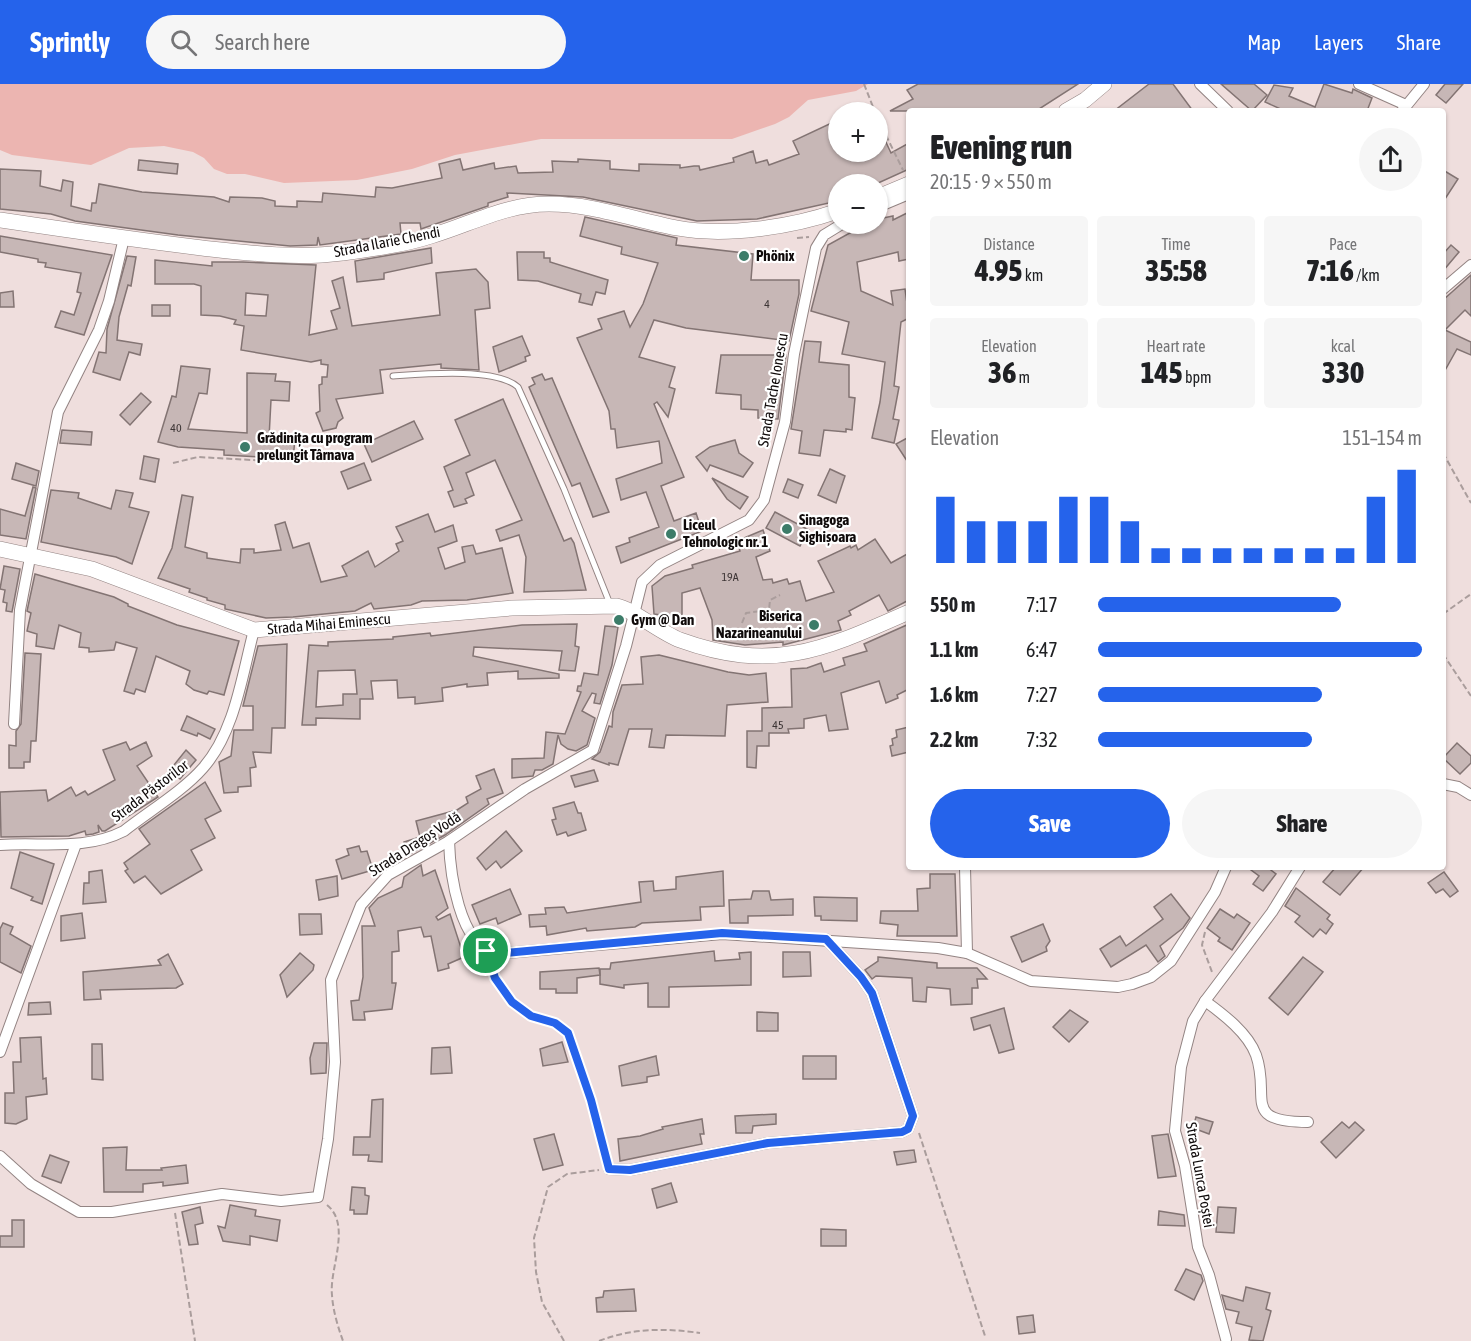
<!DOCTYPE html>
<meta charset="utf-8">
<style>
body{margin:0;font-family:"Asap Condensed",sans-serif;background:#f6f6f6;color:#202124;height:100vh;display:flex;flex-direction:column;font-size:22px;white-space:nowrap}
*{box-sizing:border-box;margin:0}
p{font-size:20px;color:#757577}
.icon{flex:none;width:33px;height:33px;fill:none;stroke:currentColor;stroke-width:2;stroke-linecap:round;stroke-linejoin:round}
.map{position:relative;flex:1;overflow:hidden}
.details{position:absolute;left:906px;top:24px;width:540px;height:762px;display:flex;flex-direction:column;background:#fff;border-radius:6px;box-shadow:0 2px 4px #0004}
.details>*{flex:none}
.buttons{position:absolute;left:828px;top:18px;display:grid;gap:12px}
.buttons a{display:grid;place-items:center;width:60px;height:60px;border-radius:50%;background:#fff;box-shadow:0 2px 4px #0004;font-size:30px}
.pin{position:absolute;display:grid;place-items:center;width:51px;height:51px;color:#fff;margin:-26px;border:3px solid #fff;border-radius:50%;box-shadow:0 2px 6px #0007}
.round{display:grid;place-items:center;flex:none;width:63px;height:63px;border-radius:32px;background:#f6f6f6}
.head{display:flex;align-items:center;justify-content:space-between;height:102px;padding:0 24px}
h1{font-size:33px;font-weight:800;line-height:45px}
.figures{display:grid;grid-template-columns:repeat(3,1fr);gap:9px;height:102px;padding:6px 24px}
.figures div{display:grid;align-content:center;border-radius:6px;background:#f6f6f6;text-align:center}
.figures b{font-size:30px;font-weight:800}
.figures small{font-size:16px;font-weight:400}
.figures p{font-size:16px}
.chart{height:168px;padding:12px 24px}
.chart p{display:flex;justify-content:space-between}
.chart svg{width:100%;height:108px;margin-top:6px;stroke:#2563eb;stroke-width:6}
.cta{display:flex;gap:12px;margin-top:auto;padding:12px 24px}
.cta a{flex:1;height:69px;border-radius:36px;background:#2563eb;color:#fff;font-size:24px;font-weight:800;line-height:69px;text-align:center}
.cta a+a{background:#f6f6f6;color:#202124}
ul{padding:0 24px;list-style:none;font-size:20px}
li{display:grid;grid-template-columns:96px 72px 1fr;align-items:center;height:45px}
li i{height:15px;border-radius:8px;background:#2563eb}
header{display:flex;align-items:center;gap:36px;box-sizing:border-box;height:84px;padding:0 30px;background:#2563eb;color:#fff}
header strong{font-size:28px}
nav{display:flex;gap:33px;margin-inline-start:auto;font-size:21px}
.search{width:420px;height:54px;background:#f6f6f6;display:flex;align-items:center;gap:15px;box-sizing:border-box;padding:0 21px;border-radius:33px;color:#757577;font-size:22px}
.map>svg:first-child{display:block}
</style>
<header>
<strong>Sprintly</strong>
<div class="search"><svg class="icon" aria-label="search" viewBox="0 0 24 24"><circle cx="10" cy="10" r="6"/><path d="M15 15l6 6"/></svg>Search here</div>
<nav><a>Map</a><a>Layers</a><a>Share</a></nav>
</header>
<div class="map">
<svg width="1471" height="1257" viewBox="0 0 1471 1257">
<rect width="100%" height="100%" fill="#efdedd"/>
<!-- green -->
<polygon fill="#ecb5b1" points="0,0 868,0 856,7 808,16 789,33 775,40 732,55 541,55 455,71 412,85 357,96 284,99 245,90 227,90 214,85 204,74 193,68 164,62 129,64 91,81 12,71 0,66"/>
<!-- building -->
<g fill="#c7b7b6" stroke="#837473" stroke-width="1.5" fill-rule="evenodd">
<polygon points="918,0 1078,0 1036,27 890,27 913,15 907,6"/>
<polygon points="1149,0 1173,0 1193,27 1114,27"/>
<polygon points="1221,0 1254,0 1267,11 1252,27"/>
<polygon points="1324,0 1352,9 1353,5 1372,14 1367,27 1285,27 1265,18 1274,1 1293,4 1289,12 1315,23"/>
<polygon points="1445,0 1463,0 1446,19 1436,11"/>
<polygon points="838,36 838,68 852,68 856,76 878,68 878,41 891,69 909,59 909,85 876,100 838,100 838,117 757,135 697,137 583,113 507,109 508,113 488,119 488,122 421,145 420,139 400,139 401,150 320,161 318,153 317,161 290,162 178,151 75,137 51,130 0,125 0,85 41,87 40,102 61,107 63,96 73,98 71,122 91,127 92,119 96,119 99,100 142,108 214,113 229,118 230,113 262,114 275,117 275,122 297,123 297,117 322,118 323,109 375,113 376,103 392,104 442,94 439,80 460,75 463,86 494,79 495,85 516,82 518,89 553,88 552,77 578,78 578,75 610,77 610,85 639,87 639,80 680,81 680,84 694,82 699,82 700,86 734,78 733,74 753,67 756,79 767,76 769,81 799,70 793,57"/>
<polygon points="139,76 178,80 177,90 138,86"/>
<polygon points="1443,86 1458,95 1443,118"/>
<polygon points="909,128 909,175 899,177 898,168 857,178 861,207 893,221 891,207 905,205 909,234 901,238 894,302 899,303 893,335 899,336 894,359 872,354 880,318 885,278 842,270 849,238 811,227 828,161 866,140 878,140 878,135 893,132 893,136"/>
<polygon points="585,133 677,154 676,161 753,170 751,196 799,196 799,210 789,257 686,244 654,236 639,273 675,283 669,303 675,305 668,333 657,318 654,320 684,393 661,402 674,437 696,429 702,447 621,479 616,463 630,458 629,454 659,443 646,408 621,416 616,395 662,379 659,357 617,364 615,345 611,345 609,327 577,254 602,245 598,235 624,227 630,243 643,220 658,179 621,170 622,163 580,152"/>
<polygon points="0,152 112,171 84,251 55,243 61,227 74,231 81,209 77,208 81,189 45,183 46,179 38,178 38,175 0,168"/>
<polygon points="1451,161 1459,168 1443,187 1443,170"/>
<polygon points="431,164 432,179 384,189 384,195 357,198 355,177"/>
<polygon points="517,168 544,168 544,174 550,174 550,178 608,196 605,210 596,208 592,221 579,218 581,210 538,197 518,196"/>
<polygon points="127,172 136,173 131,202 128,201 119,233 117,256 142,260 140,271 129,268 120,296 93,288 99,268 106,269 107,245"/>
<path d="M155 176 212 182V178H242L316 181 309 251 337 245 331 227 340 224 332 197 343 193 352 242 440 231 436 189 476 185 488 198 490 224 475 226 479 286 441 284V280L380 286 383 309 336 315 343 334 338 338 336 344 323 347 316 329 320 327 319 301 322 300V293H327L328 281 321 280V276L311 278 241 266 244 242 234 240 236 236 220 232 201 231V202L194 200H155ZM246 209 268 211 266 232 245 231Z"/>
<polygon points="1471,191 1471,232 1465,226 1445,246 1471,258 1471,271 1457,265 1443,290 1443,216"/>
<polygon points="13,207 14,223 0,223 0,209"/>
<rect x="152" y="221" width="18" height="11"/>
<polygon points="522,252 530,271 525,273 526,277 499,288 493,263"/>
<polygon points="805,257 821,258 819,278 849,281 849,313 855,314 852,346 846,345 846,348 824,346 820,372 799,369 802,347 791,345"/>
<polygon points="721,271 786,271 778,335 758,334 758,326 741,325 741,311 716,309"/>
<polygon points="181,282 210,285 207,310 199,309 188,345 247,349 247,289 276,290 275,297 290,298 289,317 271,316 269,354 295,355 293,375 224,371 224,366 178,363 158,358 172,312 176,313"/>
<polygon points="542,290 545,296 552,294 609,428 593,433 580,399 572,402 529,303 535,300 532,294"/>
<polygon points="141,309 151,318 130,341 120,331"/>
<polygon points="503,315 564,457 571,454 574,459 586,506 524,508 526,473 519,451 500,457 496,446 522,436 495,376 466,389 474,411 465,415 467,419 454,423 448,408 453,406 444,383 470,371 455,336"/>
<polygon points="414,337 423,355 372,378 364,360"/>
<polygon points="62,346 92,348 91,361 60,359"/>
<polygon points="909,353 909,380 896,360"/>
<polygon points="735,356 739,369 753,379 743,393 710,381 707,387 696,373 710,363"/>
<polygon points="144,372 159,375 155,398 140,395"/>
<polygon points="16,379 39,387 36,402 12,395"/>
<polygon points="364,379 371,396 348,405 341,388"/>
<polygon points="830,385 845,392 836,419 818,411"/>
<polygon points="712,394 748,413 740,425 727,415"/>
<polygon points="788,395 803,401 798,414 783,408"/>
<polygon points="33,403 36,404 26,455 0,451 0,425 25,432"/>
<polygon points="51,406 79,409 78,414 111,425 116,406 133,409 129,423 149,428 132,480 116,473 41,458"/>
<polygon points="182,411 193,413 185,463 207,469 207,474 240,479 241,465 254,465 254,469 281,466 275,441 285,438 293,464 309,459 321,498 347,492 342,482 368,467 375,483 399,467 396,460 403,457 396,443 428,430 435,448 453,441 457,457 438,464 445,485 465,478 462,463 473,461 476,470 502,464 513,509 467,516 422,517 411,521 374,525 371,519 355,527 293,533 266,534 225,525 225,521 207,516 207,514 189,508 190,505 158,494 172,464"/>
<polygon points="775,428 809,446 800,462 766,444"/>
<polygon points="763,446 770,467 756,473 763,496 772,495 773,499 787,495 789,500 800,497 806,517 834,508 818,477 850,462 851,464 856,461 858,466 875,455 891,479 909,469 909,516 888,527 879,511 849,527 851,531 838,537 841,546 783,561 783,558 745,561 713,556 712,536 700,504 682,509 682,534 654,530 652,502 665,492 693,484 692,481 740,467 737,457"/>
<polygon points="4,482 20,485 12,528 6,527 7,519 3,518 5,506 0,505"/>
<polygon points="35,490 114,513 128,520 128,522 177,541 239,557 224,611 209,607 207,610 194,606 186,600 190,587 156,572 145,608 136,605 134,610 124,607 137,564 116,558 114,566 89,568 89,564 79,563 81,549 59,541 54,565 36,562 37,550 27,547 31,529 27,527"/>
<path d="M577 540 575 562 579 563 575 587 559 586 562 567 474 563 473 572 559 590V594L518 595V587L487 589 488 601 467 603V600L442 604 443 617 415 620V613L398 614 397 596 371 597 373 615H360V635L316 634V641H302L309 561 328 562V558L393 555V553L430 549 431 552 522 541ZM355 586 357 610H343V621L316 623 318 587Z"/>
<polygon points="909,540 909,605 897,611 898,614 886,619 879,597 841,609 848,645 829,647 826,631 804,635 804,644 788,645 789,649 769,649 769,662 757,662 756,684 747,683 747,647 762,647 762,624 792,623 791,585 807,584 821,579 824,588 845,581 843,574 867,567 864,560"/>
<polygon points="605,542 618,543 612,581 600,620 594,619 596,610 592,609 582,627 595,634 587,661 576,667 568,665 561,660 558,651 553,680 542,686 535,686 533,692 512,694 512,675 544,674 546,648 565,650 581,608 577,607 578,602 581,602 584,589 598,591"/>
<polygon points="287,560 285,644 272,644 271,669 253,668 256,683 250,684 251,702 238,703 238,708 224,709 219,678 231,672 234,646 253,646 253,622 243,622 258,562"/>
<polygon points="25,569 41,570 36,657 31,657 30,678 24,678 24,684 9,684 9,661 16,662 16,647 21,640"/>
<polygon points="659,571 728,588 749,591 766,589 768,618 727,621 725,652 666,651 664,664 649,663 652,645 629,645 618,681 609,679 609,681 592,675 600,668 609,642 612,643 613,628 622,601 643,600 641,573"/>
<polygon points="187,632 215,645 210,655 198,649 197,652 181,646"/>
<polygon points="909,643 909,668 892,672 890,662 893,661 892,655 897,653 896,646"/>
<polygon points="126,658 130,666 146,658 152,672 137,682 158,713 105,747 102,747 98,741 99,748 93,750 86,751 85,747 69,752 1,753 0,708 46,706 48,717 71,703 76,712 85,707 88,711 115,696 103,666"/>
<polygon points="1457,659 1471,672 1471,679 1460,690 1443,674"/>
<polygon points="186,666 196,676 180,695 170,686"/>
<polygon points="494,685 503,709 487,715 489,720 445,751 408,771 404,758 420,753 416,737 457,726 468,719 466,713 481,705 476,692"/>
<polygon points="594,686 598,697 575,703 571,692"/>
<polygon points="205,698 221,727 205,735 215,754 191,766 202,786 161,810 145,792 134,799 125,787 128,785 124,779 150,760 139,745"/>
<polygon points="574,718 578,729 581,729 586,746 568,752 566,748 557,751 552,736 556,735 553,724"/>
<polygon points="506,747 522,767 501,784 496,777 486,786 477,774"/>
<polygon points="359,762 361,768 367,767 373,786 342,795 336,776 349,771 347,765"/>
<polygon points="20,768 54,780 42,820 31,816 33,813 11,804"/>
<polygon points="421,781 423,792 435,786 448,824 436,833 438,836 450,830 464,873 448,880 449,884 438,887 431,852 424,853 421,843 398,847 399,867 392,868 392,899 396,899 392,925 364,928 365,936 353,936 351,917 359,916 363,893 362,842 375,842 369,824 378,814 402,803 404,793"/>
<polygon points="1247,783 1267,783 1276,790 1263,807 1253,800 1259,792"/>
<polygon points="1336,783 1364,783 1340,811 1323,798"/>
<polygon points="102,786 106,818 83,820 84,799 89,799 89,788"/>
<polygon points="723,787 724,822 700,823 701,836 642,839 635,843 587,847 586,844 547,851 546,842 530,843 529,831 546,830 545,824 564,823 567,829 641,818 639,798 653,797 654,807 676,805 676,793"/>
<polygon points="1444,788 1458,807 1450,813 1443,805 1436,809 1428,799"/>
<polygon points="930,790 955,790 957,852 897,852 898,841 880,839 881,827 918,827 917,805 930,804"/>
<polygon points="337,792 338,812 319,816 316,796"/>
<polygon points="1296,804 1330,831 1327,835 1333,840 1326,850 1320,845 1313,853 1295,838 1300,832 1285,822"/>
<polygon points="510,805 521,830 498,840 496,834 480,840 472,821"/>
<polygon points="753,807 769,807 771,816 793,815 793,831 748,832 748,839 730,839 729,816 751,815"/>
<polygon points="1171,810 1190,834 1183,844 1160,862 1165,872 1158,878 1146,861 1111,883 1100,865 1120,852 1126,862 1163,835 1154,823"/>
<polygon points="814,813 857,814 857,837 821,836 821,832 815,832"/>
<polygon points="1220,825 1234,834 1237,830 1250,839 1232,866 1218,857 1220,854 1207,844"/>
<polygon points="82,829 85,854 61,857 61,832"/>
<polygon points="299,830 321,830 322,850 300,851"/>
<polygon points="3,839 13,843 10,850 31,862 21,889 0,878 0,845"/>
<polygon points="1043,840 1050,857 1046,863 1047,867 1022,878 1011,853"/>
<polygon points="714,867 715,877 740,875 739,869 751,868 751,901 669,903 669,923 648,923 648,899 624,901 624,904 600,900 600,885 610,885 611,879"/>
<polygon points="783,868 810,868 811,892 783,893"/>
<polygon points="300,869 314,881 313,886 287,913 280,891"/>
<polygon points="168,870 183,900 176,904 100,906 101,915 84,916 83,888 161,881 158,876"/>
<polygon points="878,873 937,879 937,884 977,884 987,895 977,895 978,904 972,904 972,920 951,921 950,905 927,903 926,918 913,917 912,894 876,892 872,895 865,886 878,877"/>
<polygon points="1303,873 1323,888 1288,931 1269,914"/>
<polygon points="599,884 600,891 577,894 577,909 556,909 556,905 540,905 540,888"/>
<polygon points="50,918 51,930 28,931 29,919"/>
<polygon points="1004,924 1014,965 999,969 990,941 974,946 971,934"/>
<polygon points="1070,926 1088,938 1069,958 1053,943"/>
<polygon points="757,928 778,929 778,947 757,947"/>
<polygon points="41,953 43,995 46,994 47,1010 26,1013 27,1035 16,1040 5,1039 5,1009 14,1009 13,978 21,978 20,954"/>
<polygon points="562,958 568,978 543,982 540,965"/>
<polygon points="314,959 327,959 326,989 311,990 310,974"/>
<polygon points="92,960 102,960 103,996 92,995"/>
<polygon points="450,963 452,989 431,990 432,964"/>
<polygon points="656,972 659,991 647,993 647,998 622,1002 619,982"/>
<rect x="803" y="972" width="33" height="23"/>
<polygon points="383,1015 382,1078 368,1077 369,1071 353,1071 354,1053 370,1053 372,1016"/>
<polygon points="776,1030 776,1040 753,1042 752,1049 736,1049 735,1032"/>
<polygon points="1196,1033 1213,1038 1209,1050 1193,1044"/>
<polygon points="702,1035 704,1050 700,1050 702,1060 620,1077 618,1055 640,1052 663,1045 662,1043"/>
<polygon points="1342,1038 1349,1044 1355,1038 1364,1046 1336,1074 1321,1058"/>
<polygon points="554,1050 563,1081 543,1086 534,1055"/>
<polygon points="1168,1050 1176,1092 1158,1094 1152,1052"/>
<polygon points="127,1063 126,1086 162,1086 161,1084 186,1081 188,1099 163,1102 163,1098 143,1100 143,1108 104,1108 103,1064"/>
<polygon points="914,1066 916,1078 897,1081 894,1068"/>
<polygon points="50,1071 69,1078 61,1099 42,1092"/>
<polygon points="671,1099 677,1118 657,1124 652,1105"/>
<polygon points="352,1103 365,1104 365,1111 369,1112 367,1130 354,1130 354,1126 350,1126"/>
<polygon points="230,1121 256,1126 255,1132 280,1136 277,1157 250,1152 250,1161 223,1157 218,1142 225,1144"/>
<polygon points="200,1123 203,1139 195,1141 198,1160 189,1161 182,1128"/>
<polygon points="1218,1123 1236,1124 1234,1149 1216,1148"/>
<polygon points="1159,1127 1184,1131 1185,1142 1158,1141"/>
<polygon points="12,1136 24,1136 24,1163 0,1163 0,1152 12,1152"/>
<polygon points="821,1145 846,1146 846,1162 821,1162"/>
<polygon points="1186,1185 1201,1191 1203,1197 1194,1216 1175,1206"/>
<polygon points="1246,1203 1270,1209 1266,1225 1271,1227 1263,1257 1249,1256 1252,1243 1236,1239 1239,1228 1226,1225 1222,1211 1243,1217"/>
<polygon points="634,1205 636,1227 597,1228 596,1214 603,1213 604,1207"/>
<polygon points="1033,1231 1035,1248 1019,1250 1017,1233"/>
</g>
<g fill="none" stroke-linecap="round" stroke-linejoin="round">
<!-- lane casing -->
<g stroke="#938483" stroke-width="7">
<path id="lane" d="M393 292C422 290 496 283 518 303L564 405 610 520"/>
</g>
<!-- street casing -->
<g stroke="#938483" stroke-width="12">
<g id="street">
<polyline points="1200,0 1228,27"/>
<polyline points="1359,0 1406,21"/>
<polyline points="1402,27 1424,0"/>
<polyline points="878,123 909,110"/>
<polyline points="1443,205 1471,181"/>
<polyline points="14,640 20,526 58,328 99,246 109,217 124,154"/>
<polyline points="1443,700 1458,703 1471,711"/>
<path d="M449 757C450 789 459 860 495 870L722 850 938 864 967 869 1031 897 1118 903 1132 900 1151 893 1171 877 1215 808 1226 783"/>
<path d="M0 761C42 758 85 767 124 747 148 728 183 707 203 684 235 648 242 591 254 546"/>
<polyline points="965,783 967,869"/>
<path d="M1205 917C1223 930 1248 949 1256 971 1271 1013 1240 1038 1308 1038"/>
<polyline points="0,968 76,760"/>
<polyline points="0,1072 31,1100 79,1128 112,1128 222,1110 281,1117 318,1113 328,1055 335,978 331,896 361,821 388,791 449,757 525,705 593,666 626,562 642,498 660,481 749,436 764,416 785,338 794,270 816,164 824,151 842,140"/>
<polyline points="609,1085 630,1086 768,1059 902,1048 908,1045 913,1032 872,909 861,893 826,855"/>
<polyline points="1226,1255 1209,1191 1198,1163 1185,1082 1175,1047 1181,983 1193,937 1205,917 1272,828 1300,783"/>
</g>
</g>
<!-- secondary casing -->
<g stroke="#938483" stroke-width="16">
<g id="secondary">
<polyline points="1066,27 1085,16 1104,0"/>
<polyline points="878,113 909,100"/>
<path d="M0 136C67 146 135 156 202 164 248 169 296 175 342 169 372 165 403 161 431 152 471 140 506 120 549 120 593 120 635 136 677 144 726 153 792 143 838 127"/>
<path d="M0 465 92 485 254 546 512 524 616 522C633 525 659 548 680 556 774 590 825 565 909 528"/>
</g>
</g>
<!-- path -->
<g stroke="#aa9d9c" stroke-width="2" stroke-dasharray="6 3" stroke-linecap="butt">
<polyline points="864,0 875,28"/>
<polyline points="878,35 903,86"/>
<polyline points="797,154 809,153"/>
<polyline points="1443,369 1471,419"/>
<polyline points="173,379 198,373 269,377"/>
<polyline points="1443,530 1471,510"/>
<polyline points="742,539 746,529 769,526 770,516 780,511"/>
<polyline points="1443,570 1471,612"/>
<polyline points="1205,848 1202,861 1212,888"/>
<path d="M491 881C499 904 513 927 538 935 548 938 559 938 566 948 583 969 599 1046 606 1075"/>
<polyline points="919,1049 985,1252"/>
<path d="M327 1121C352 1141 329 1185 332 1211 333 1227 338 1243 343 1257"/>
<polyline points="175,1129 195,1257"/>
<polyline points="564,1257 542,1218 536,1188 534,1154 548,1103 567,1090 599,1086"/>
<path d="M599 1257C632 1244 665 1244 700 1249"/>
</g>
<!-- lane -->
<use href="#lane" stroke="#fff" stroke-width="5"/>
<!-- street -->
<use href="#street" stroke="#fff" stroke-width="10"/>
<!-- secondary -->
<use href="#secondary" stroke="#fff" stroke-width="15"/>
</g>
<g fill="none" stroke-linecap="round" stroke-linejoin="round">
<!-- route casing -->
<g stroke="#fff" stroke-width="12">
<polygon id="route" points="722,849 826,855 861,893 872,909 913,1032 908,1045 902,1048 768,1059 630,1086 609,1085 591,1016 568,949 555,939 531,932 512,918 495,894 486,867 495,870"/>
</g>
<!-- route -->
<use href="#route" stroke="#2563eb" stroke-width="8"/>
</g>
<!-- markers -->
<g fill="#3c7c69" stroke="#fff" stroke-width="2">
<circle cx="744" cy="172" r="6"/>
<circle cx="245" cy="363" r="6"/>
<circle cx="787" cy="445" r="6"/>
<circle cx="671" cy="450" r="6"/>
<circle cx="619" cy="536" r="6"/>
<circle cx="814" cy="541" r="6"/>
</g>
<g text-anchor="middle" stroke-width="4.5" stroke-linejoin="round" paint-order="stroke">
<!-- number labels -->
<g font-size="12" fill="#3d3535">
<text x="767" y="224">4</text>
<text x="176" y="348">40</text>
<text x="730" y="497">19A</text>
<text x="778" y="645">45</text>
</g>
<!-- street labels -->
<g font-size="15" fill="#0f0a0a" stroke="#fff">
<text transform="translate(387 158) rotate(-11)" y="5">Strada Ilarie Chendi</text>
<text transform="translate(773 306) rotate(-80)" y="5">Strada Tache Ionescu</text>
<text transform="translate(329 540) rotate(-5)" y="5">Strada Mihai Eminescu</text>
<text transform="translate(150 707) rotate(-37)" y="5">Strada Păstorilor</text>
<text transform="translate(415 760) rotate(-33)" y="5">Strada Dragoș Vodă</text>
<text transform="translate(1200 1091) rotate(80)" y="5">Strada Lunca Poștei</text>
</g>
<!-- poi labels -->
<g font-size="15" font-weight="bold" fill="#0f0a0a" stroke="#fff" text-anchor="start">
<text x="756" y="177">Phönix</text>
<text x="257" y="359">Grădinița cu program<tspan x="257" dy="17">prelungit Târnava</tspan></text>
<text x="799" y="441">Sinagoga<tspan x="799" dy="17">Sighișoara</tspan></text>
<text x="683" y="446">Liceul<tspan x="683" dy="17">Tehnologic nr. 1</tspan></text>
<text x="802" y="537" text-anchor="end">Biserica<tspan x="802" dy="17">Nazarineanului</tspan></text>
<text x="631" y="541">Gym @ Dan</text>
</g>
</g>
</svg>
<div class="buttons">
<a>+</a>
<a>−</a>
</div>
<div class="pin" style="left:486px;top:867px;background:#1e9e55"><svg class="icon" aria-label="arrive" viewBox="0 0 24 24"><path d="M6 21V4h12l-3 4 3 4H6"/></svg></div>
<section class="details">
<div class="head"><div><h1>Evening run</h1><p>20:15 · 9 × 550 m</p></div><a class="round"><svg class="icon" aria-label="share" viewBox="0 0 24 24"><path d="M12 15V3M7 8l5-5 5 5M5 13v7h14v-7"/></svg></a></div>
<div class="figures">
<div><p>Distance</p><b>4.95<small> km</small></b></div>
<div><p>Time</p><b>35:58</b></div>
<div><p>Pace</p><b>7:16<small> /km</small></b></div>
</div>
<div class="figures">
<div><p>Elevation</p><b>36<small> m</small></b></div>
<div><p>Heart rate</p><b>145<small> bpm</small></b></div>
<div><p>kcal</p><b>330</b></div>
</div>
<div class="chart"><p><span>Elevation</span>151–154 m</p>
<svg viewBox="0 0 160 44" preserveAspectRatio="none"><path d="M5 44V17M15 44V27M25 44V27M35 44V27M45 44V17M55 44V17M65 44V27M75 44V38M85 44V38M95 44V38M105 44V38M115 44V38M125 44V38M135 44V38M145 44V17M155 44V6"/></svg>
</div>
<ul>
<li><b>550 m</b>7:17<i style="width:75%"></i></li>
<li><b>1.1 km</b>6:47<i style="width:100%"></i></li>
<li><b>1.6 km</b>7:27<i style="width:69%"></i></li>
<li><b>2.2 km</b>7:32<i style="width:66%"></i></li>
</ul>
<div class="cta"><a>Save</a><a>Share</a></div>
</section>
</div>
